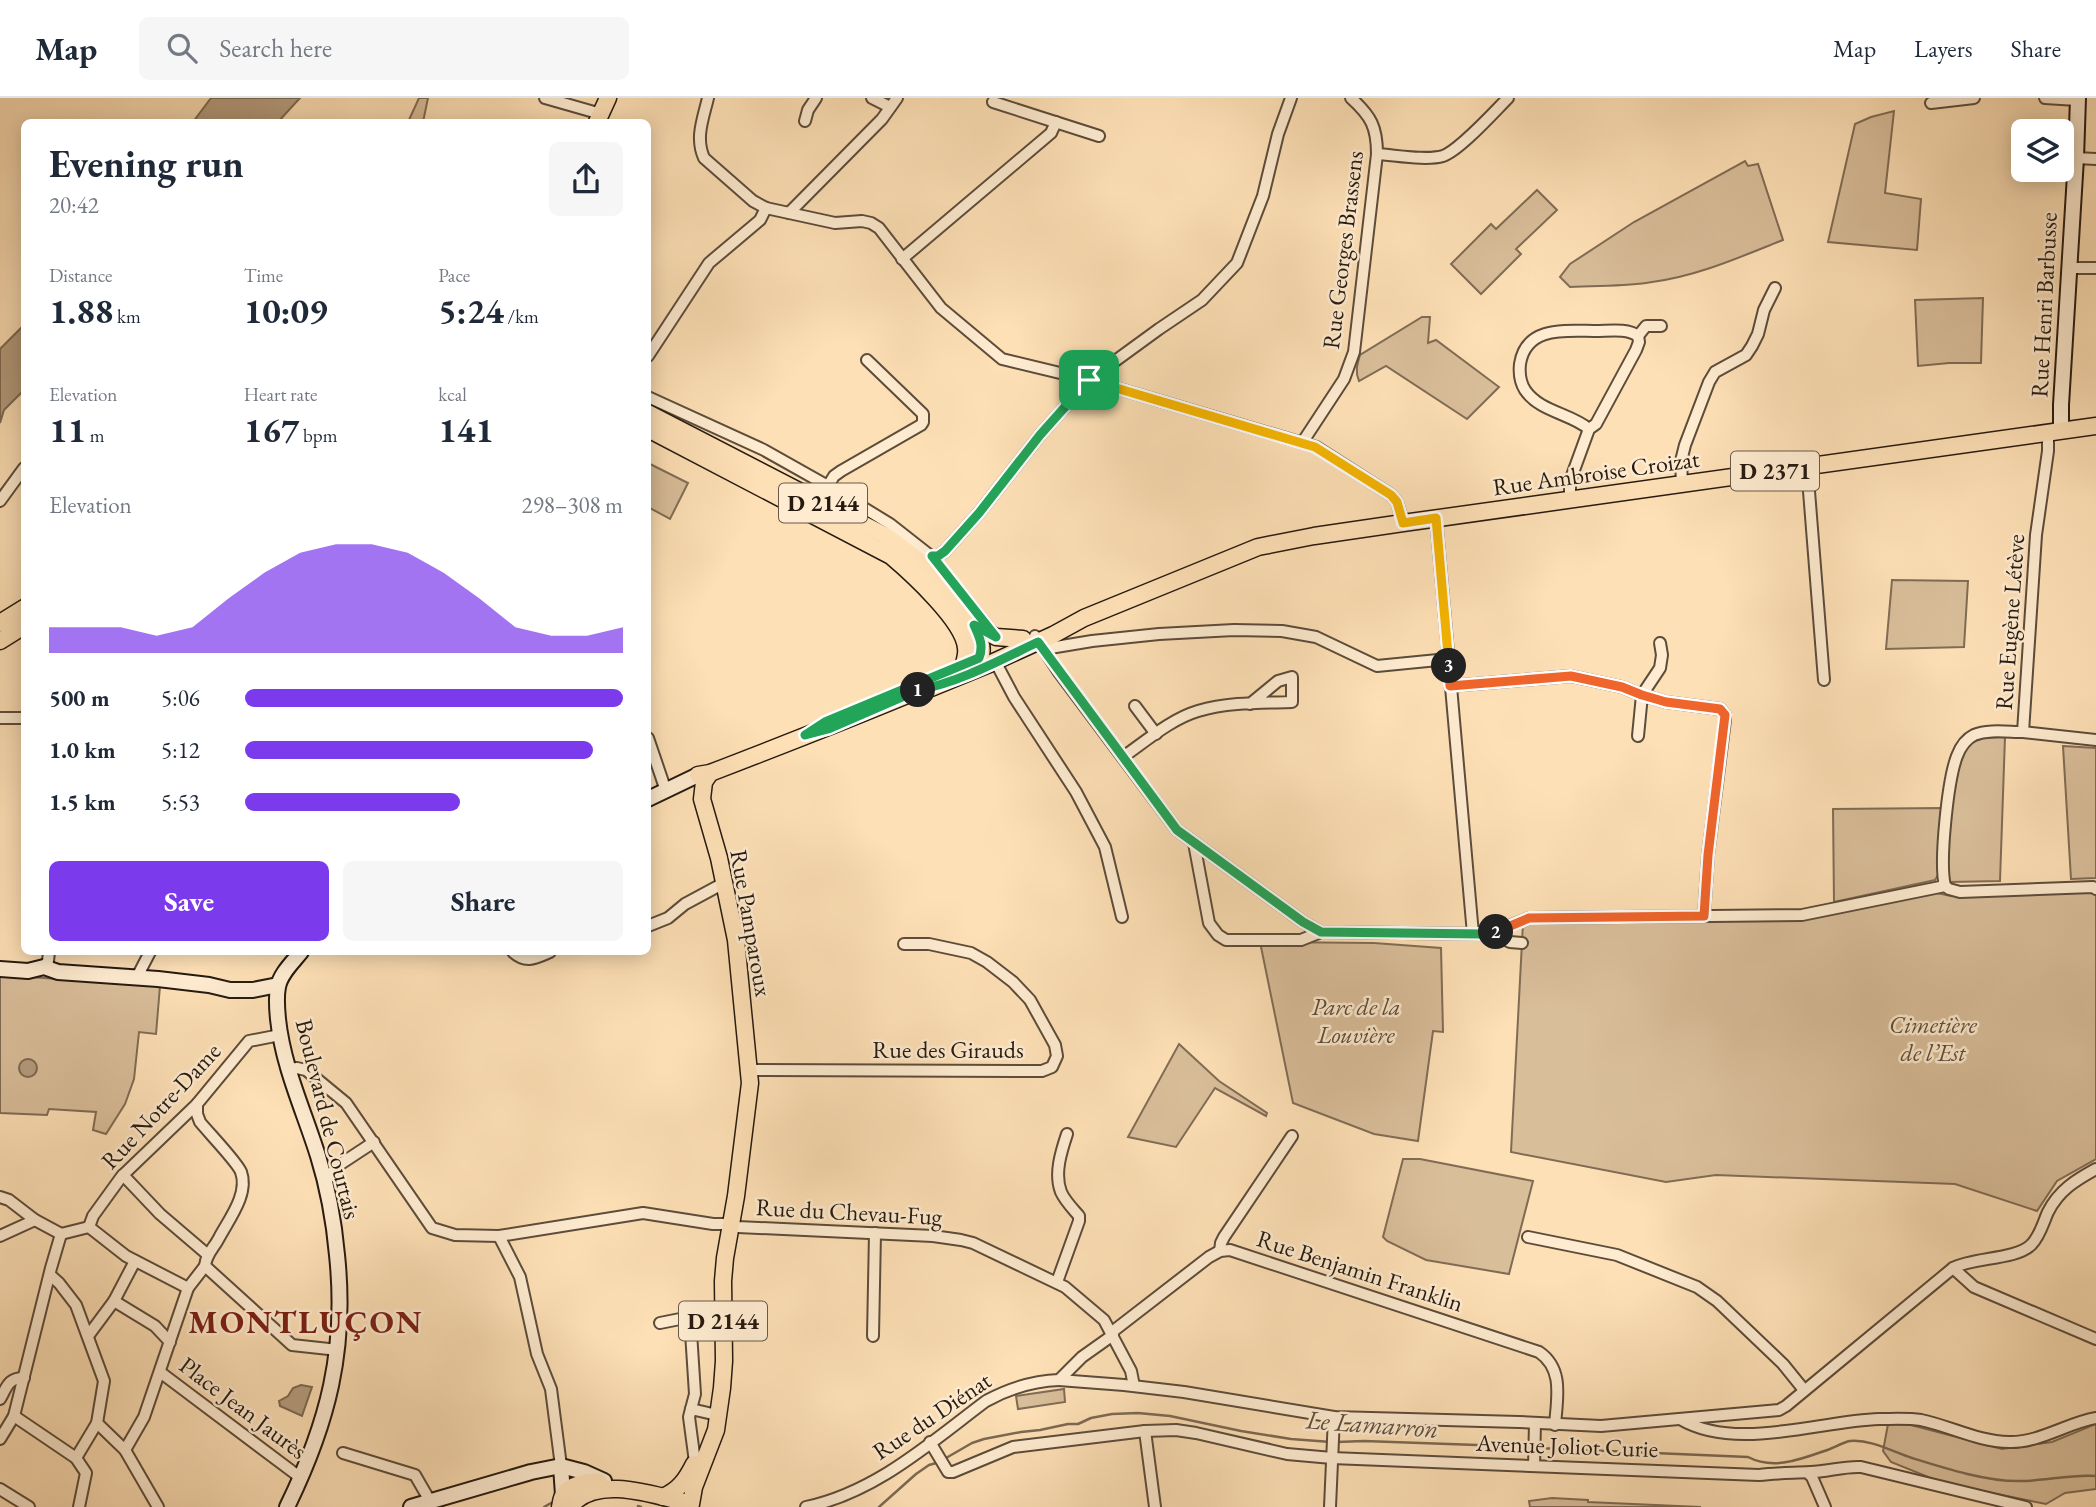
<!DOCTYPE html>
<meta charset="utf-8">
<style>
body{margin:0;font-family:"EB Garamond",serif;background:#f6f6f7;color:#1f2937;height:100vh;display:flex;flex-direction:column;font-size:26px;white-space:nowrap}
*{box-sizing:border-box;margin:0}
p{font-size:23px;color:#747a83}
.icon{flex:none;width:38px;height:38px;fill:none;stroke:currentColor;stroke-width:2;stroke-linecap:round;stroke-linejoin:round}
.map{position:relative;flex:1;overflow:hidden}
.drawer{position:absolute;left:21px;top:21px;width:630px;height:836px;display:flex;flex-direction:column;background:#fff;border-radius:10px;box-shadow:0 4px 18px #0003}
.drawer>*{flex:none}
.fabs{position:absolute;left:2011px;top:21px;display:grid;gap:14px}
.fabs a{display:grid;place-items:center;width:63px;height:63px;border-radius:10px;background:#fff;box-shadow:0 4px 18px #0003;font-size:35px}
.pin{position:absolute;display:grid;place-items:center;width:60px;height:60px;color:#fff;margin:-30px;border-radius:14px;box-shadow:0 4px 10px #0006}
.km{position:absolute;width:35px;height:35px;margin:-18px;border-radius:50%;background:#222;color:#fff;font-size:19px;line-height:35px;text-align:center}
.round{display:grid;place-items:center;flex:none;width:74px;height:74px;border-radius:10px;background:#f6f6f7}
.overview{display:flex;align-items:center;justify-content:space-between;height:119px;padding:0 28px}
h1{font-size:38px;font-weight:700;line-height:52px}
.stats{display:grid;grid-template-columns:repeat(3,1fr);gap:10px;height:119px;padding:7px 28px}
.stats div{display:grid;align-content:center}
.stats b{font-size:35px;font-weight:700}
.stats small{font-size:19px;font-weight:400}
.stats p{font-size:19px}
.chart{height:196px;padding:14px 28px}
.chart p{display:flex;justify-content:space-between}
.chart svg{width:100%;height:126px;margin-top:7px;fill:#7c3aed;opacity:.7}
.cta{display:flex;gap:14px;margin-top:auto;padding:14px 28px}
.cta a{flex:1;height:80px;border-radius:10px;background:#7c3aed;color:#fff;font-size:28px;font-weight:700;line-height:80px;text-align:center}
.cta a+a{background:#f6f6f7;color:#1f2937}
ul{padding:0 28px;list-style:none;font-size:23px}
li{display:grid;grid-template-columns:112px 84px 1fr;align-items:center;height:52px}
li i{height:18px;border-radius:9px;background:#7c3aed}
header{display:flex;align-items:center;gap:42px;box-sizing:border-box;height:98px;padding:0 35px;background:#fff;border-bottom:2px solid #e0e1e3}
header strong{font-size:33px}
nav{display:flex;gap:38px;margin-inline-start:auto;font-size:24px}
.search{width:490px;height:63px;background:#f6f6f7;display:flex;align-items:center;gap:18px;box-sizing:border-box;padding:0 24px;border-radius:10px;color:#747a83;font-size:26px}
.map>svg:first-child{display:block}
</style>
<header>
<strong>Map</strong>
<div class="search"><svg class="icon" aria-label="search" viewBox="0 0 24 24"><circle cx="10" cy="10" r="6"/><path d="M15 15l6 6"/></svg>Search here</div>
<nav><a>Map</a><a>Layers</a><a>Share</a></nav>
</header>
<div class="map">
<svg width="2096" height="1409" viewBox="0 0 2096 1409">
<rect width="100%" height="100%" fill="#fee0b6"/>
<filter id="stains"><feTurbulence type="fractalNoise" baseFrequency=".00286" numOctaves="4"/><feColorMatrix values="0 0 0 0 .2 0 0 0 0 .09 0 0 0 0 .02 0 0 0 .5 -.17"/></filter>
<radialGradient id="worn" r=".72"><stop offset=".6" stop-color="#630" stop-opacity="0"/><stop offset="1" stop-color="#630" stop-opacity=".3"/></radialGradient>
<!-- green -->
<g fill="#d9be9a" stroke="#806c55" stroke-width="2">
<polygon points="419,0 428,0 423,24 408,24"/>
<polygon points="1894,13 1885,95 1921,101 1917,152 1828,144 1855,26 1871,19"/>
<path d="M1745 63 1748 68 1758 66 1783 142C1740 159 1698 178 1652 184 1625 189 1597 187 1570 189L1560 179 1570 166 1634 124Z"/>
<polygon points="1537,92 1557,112 1516,151 1521,156 1481,196 1451,166 1491,126 1496,131"/>
<polygon points="1983,200 1981,265 1949,265 1918,268 1915,202"/>
<path d="M1422 219H1430L1428 245 1436 242 1499 289 1467 321 1386 268 1359 283C1355 274 1357 267 1360 257Z"/>
<polygon points="648,365 688,385 670,421 648,409"/>
<polygon points="1892,482 1968,483 1964,549 1886,551"/>
<polygon points="2005,639 2000,783 1950,784 1946,773 1951,710 1959,669 1965,651 1973,644 1983,640"/>
<polygon points="2063,648 2096,650 2096,780 2071,781"/>
<polygon points="1942,710 1938,777 1935,782 1834,804 1833,711"/>
<polygon points="1932,794 1951,798 2093,794 2096,797 2096,1061 2057,1083 2037,1113 1955,1086 1716,1077 1666,1084 1511,1054 1523,825 1802,821"/>
<polygon points="1260,844 1374,845 1441,850 1443,934 1433,933 1418,1043 1374,1036 1293,1005"/>
<polygon points="0,877 160,888 156,936 139,934 134,981 125,1006 106,1036 93,1032 96,1014 49,1011 47,1017 0,1015"/>
<polygon points="1179,946 1219,983 1267,1015 1266,1018 1215,990 1176,1049 1128,1039"/>
<polygon points="1403,1061 1420,1061 1533,1083 1509,1176 1426,1162 1387,1143 1383,1139"/>
<polygon points="1064,1291 1065,1304 1018,1311 1016,1298"/>
<polygon points="1888,1326 1911,1327 2002,1351 2052,1344 2096,1326 2096,1391 2065,1395 2046,1406 1943,1385 1891,1364 1883,1353"/>
<polygon points="1552,1400 1588,1402 1588,1404 1701,1409 1530,1409 1529,1403"/>
</g>
<!-- water -->
<g fill="#b59d7e" stroke="#7c6952" stroke-width="2">
<polygon points="211,0 300,0 278,24 193,24"/>
<polygon points="24,227 24,292 4,312 0,325 0,251"/>
<circle cx="28" cy="970" r="9"/>
<polygon points="301,1287 312,1289 302,1318 280,1308 279,1303 288,1298 293,1290"/>
</g>
<g fill="none" stroke-linecap="round" stroke-linejoin="round">
<!-- stream -->
<g stroke="#7c6952" stroke-width="2.5">
<polyline points="1337,1344 1364,1343 1530,1349"/>
<path d="M1537 1350 1748 1359C1775 1373 1804 1360 1830 1351 1837 1348 1844 1344 1850 1343 1871 1341 1893 1354 1912 1360 1944 1370 1988 1384 2021 1383 2046 1383 2071 1376 2096 1378"/>
<polyline points="946,1360 972,1345 984,1341 1021,1334 1040,1332 1068,1326 1078,1326 1091,1320 1112,1316 1138,1315 1170,1318 1241,1333 1291,1341 1331,1344"/>
<polyline points="638,1408 641,1409"/>
<polyline points="544,1409 551,1405"/>
<polyline points="879,1409 916,1376 929,1367 940,1364"/>
</g>
<!-- street casing -->
<g stroke="#5c4c3a" stroke-width="14">
<g id="street">
<polyline points="545,0 601,16"/>
<polyline points="872,0 890,9"/>
<polyline points="2045,0 2077,2"/>
<polyline points="993,4 1099,38"/>
<polyline points="1931,5 1974,0"/>
<polyline points="805,23 808,12 816,0"/>
<path d="M1377 56C1395 57 1426 63 1443 58 1460 52 1494 14 1508 0"/>
<polyline points="2076,60 2096,61"/>
<polyline points="766,110 835,125 862,123 871,125 879,130 941,210 1002,261 1089,282 1316,349 1391,397 1397,404 1403,425"/>
<polyline points="789,115 882,21 897,0"/>
<polyline points="902,161 1051,35 1056,24"/>
<polyline points="2069,170 2096,170"/>
<polyline points="1638,238 1646,228 1661,228"/>
<path d="M648 258 709 165 760 122 766 110 753 103 704 60C695 40 703 21 708 0"/>
<polyline points="648,299 764,352 828,388 890,426 932,459 992,534"/>
<path d="M1302 345 1344 281 1354 254 1377 56C1377 29 1371 18 1351 0"/>
<polyline points="1807,368 1824,582"/>
<polyline points="1682,386 1681,363 1685,347 1709,284 1715,274 1746,257 1752,248 1758,236 1764,212 1775,190"/>
<polyline points="828,388 834,378 841,373 921,327 923,324 923,316 867,262"/>
<path d="M1570 402V383L1589 331 1596 326 1636 252 1639 244 1638 238C1627 230 1609 233 1596 233 1567 233 1526 227 1520 266 1519 275 1520 284 1525 292 1540 314 1570 315 1589 331"/>
<polyline points="0,403 24,370"/>
<polyline points="1436,420 1473,836"/>
<polyline points="932,459 938,458 945,453 979,415 1040,337 1089,282 1159,231 1202,202 1237,165 1263,98 1278,36 1291,0"/>
<polyline points="1035,538 1058,573 1177,732 1303,824 1321,834 1483,836 1500,832 1529,820 1802,817 1945,788 1949,791 1960,794 2093,789 2096,791"/>
<polyline points="1050,550 1092,543 1159,536 1234,532 1282,533 1316,539 1377,568 1448,561"/>
<polyline points="995,563 1014,599 1076,694 1105,749 1122,819"/>
<polyline points="1450,588 1571,578 1622,589 1642,597 1666,604 1720,611 1725,617 1725,622 1708,757 1704,818"/>
<polyline points="1135,608 1156,636"/>
<polyline points="0,620 24,620"/>
<polyline points="2023,634 2096,642"/>
<polyline points="1638,638 1642,597 1660,570 1662,557 1660,545"/>
<polyline points="648,640 666,693"/>
<path d="M1123 659C1146 643 1171 621 1198 613 1229 604 1261 605 1292 604V579L1278 583 1250 606"/>
<polyline points="1194,745 1209,825 1218,837 1226,842 1301,842 1321,834"/>
<path d="M1945 788C1939 764 1948 681 1957 658 1960 650 1966 641 1974 637 1988 631 2008 634 2023 634L2036 437 2048 353V335"/>
<polyline points="648,828 668,820 685,806 724,785"/>
<polyline points="1492,835 1510,844 1522,845"/>
<path d="M513 854C526 866 536 860 550 854"/>
<polyline points="44,869 48,863 49,854"/>
<polyline points="137,879 150,854"/>
<polyline points="288,971 297,970 306,972 346,1005 432,1130 455,1137 499,1138 643,1115 713,1126 731,1126 738,1129 933,1138 961,1142 973,1145 1065,1189 1104,1222 1131,1273 1134,1288"/>
<polyline points="750,972 1042,973 1052,969 1057,958 1055,947 1030,902 1013,884 987,864 971,855 929,846 904,846"/>
<path d="M197 1006V1016L200 1024C208 1034 238 1065 241 1074 249 1096 229 1121 219 1140 214 1150 206 1156 205 1168"/>
<polyline points="123,1077 160,1116 208,1157"/>
<polyline points="325,1082 339,1067 374,1044"/>
<polyline points="0,1099 9,1102 35,1122 61,1136"/>
<polyline points="89,1129 93,1118 122,1078 197,1006 249,943 280,937"/>
<polyline points="89,1129 126,1158 188,1190"/>
<polyline points="61,1136 89,1129"/>
<polyline points="0,1138 35,1122"/>
<polyline points="499,1138 520,1179 537,1256 551,1291 561,1368"/>
<polyline points="1528,1139 1617,1157 1697,1189 1717,1203 1783,1266 1804,1292"/>
<polyline points="1220,1153 1221,1145 1224,1139 1292,1038"/>
<polyline points="1953,1170 1974,1189 2096,1241"/>
<polyline points="50,1177 59,1185 76,1207 104,1283 97,1325 76,1360"/>
<path d="M1057 1184 1079 1123V1118C1073 1111 1065 1103 1061 1094 1054 1076 1061 1054 1067 1036"/>
<polyline points="114,1203 155,1228 170,1244"/>
<polyline points="660,1225 690,1219 695,1296 691,1311"/>
<path d="M1112 1234 1209 1159 1220 1153 1230 1152 1539 1254C1564 1271 1557 1300 1555 1327"/>
<polyline points="88,1238 114,1203 135,1163"/>
<polyline points="873,1238 875,1135"/>
<polyline points="160,1274 301,1380"/>
<path d="M1059 1282 1124 1287 1184 1294 1334 1319 1519 1324 1601 1328 1779 1312 1786 1308 1953 1170C1974 1159 2015 1162 2031 1147 2040 1138 2043 1125 2048 1114 2059 1092 2076 1082 2096 1071"/>
<path d="M0 1301C7 1289 8 1280 24 1280"/>
<polyline points="14,1318 76,1360 86,1375 79,1409"/>
<path d="M1680 1321C1736 1354 1818 1323 1879 1321 1892 1321 1908 1320 1921 1322 1950 1328 1979 1344 2009 1344 2039 1345 2067 1325 2096 1320"/>
<polyline points="97,1325 125,1352 158,1409"/>
<polyline points="1145,1333 1155,1409"/>
<polyline points="0,1341 14,1318 51,1170 61,1136"/>
<path d="M930 1344 948 1374H953L1013 1349 1145 1333 1176 1332 1196 1335 1287 1356 1332 1360 1759 1377C1776 1375 1793 1375 1810 1374 1827 1374 1843 1368 1861 1369L2026 1409"/>
<polyline points="125,1352 144,1319 188,1190 205,1168 292,1247 338,1252"/>
<polyline points="343,1355 415,1377 430,1403"/>
<polyline points="695,1364 689,1319 691,1311 717,1317"/>
<polyline points="1534,1368 1535,1325"/>
<polyline points="1808,1375 1812,1379 1825,1409"/>
<polyline points="0,1391 29,1409"/>
<path d="M806 1409C876 1394 930 1345 986 1303 1008 1291 1033 1283 1059 1282L1082 1259 1113 1237"/>
<polyline points="1330,1409 1334,1319"/>
</g>
</g>
<!-- secondary casing -->
<g stroke="#261a10" stroke-width="18">
<g id="secondary">
<polyline points="2061,333 2061,307 2076,60 2078,0"/>
<polyline points="648,701 698,677"/>
<polyline points="0,871 28,873 44,869 58,874 158,881 209,887 230,892 253,892 278,887"/>
<polyline points="561,1368 563,1397"/>
<path d="M287 1409C328 1325 347 1252 337 1157 334 1124 328 1090 318 1058 304 1013 283 969 278 921 277 911 276 899 278 889 280 876 293 864 301 854"/>
<polyline points="411,1409 531,1374 561,1368 584,1374 604,1383"/>
</g>
</g>
<!-- primary casing -->
<g stroke="#261a10" stroke-width="19">
<g id="primary">
<polyline points="597,24 608,0"/>
<polyline points="648,315 886,438 923,466 974,527 996,539 1023,541"/>
<path d="M648 331 891 458C911 475 964 523 966 550 967 556 965 561 964 566"/>
<polyline points="0,525 24,510"/>
<polyline points="0,543 24,528"/>
<path d="M966 571C989 561 982 545 974 527"/>
<path d="M698 677 710 675C780 648 850 621 919 592L931 590 987 567 1053 537 1084 520 1258 449 1314 438 1403 425 2096 328"/>
<path d="M663 1399C679 1392 686 1382 694 1366"/>
<path d="M560 1409C561 1405 561 1401 563 1398 569 1386 588 1383 599 1384"/>
<path d="M570 1409C595 1375 657 1398 691 1406L694 1389 716 1332 722 1290 724 1263 723 1183 725 1160 736 1098 750 985 736 842 719 760 702 701 704 684 710 675"/>
</g>
</g>
<!-- street -->
<use href="#street" stroke="#feebd0" stroke-width="10"/>
<!-- secondary -->
<use href="#secondary" stroke="#feebd0" stroke-width="14"/>
<!-- primary -->
<use href="#primary" stroke="#fee0b6" stroke-width="16"/>
</g>
<g fill="none" stroke-linecap="round" stroke-linejoin="round">
<!-- split-1 casing -->
<g stroke="#fff" stroke-width="14">
<path id="split-1" d="M918 592 828 631 805 637 825 624 979 560C984 547 979 538 974 527L996 539 932 458H938L945 453 979 415 1040 337 1089 282"/>
</g>
<!-- split-2 casing -->
<g stroke="#fff" stroke-width="14">
<path id="split-2" d="M918 592C960 584 1000 562 1038 544L1177 732 1303 824 1321 834 1483 836 1496 834"/>
</g>
<!-- split-3 casing -->
<g stroke="#fff" stroke-width="14">
<polyline id="split-3" points="1449,568 1450,588 1571,578 1622,589 1642,597 1666,604 1720,611 1725,617 1708,757 1704,818 1529,820 1496,834"/>
</g>
<!-- split-4 casing -->
<g stroke="#fff" stroke-width="14">
<polyline id="split-4" points="1089,282 1315,349 1391,397 1397,404 1403,425 1436,420 1449,568"/>
</g>
<!-- split-1 -->
<use href="#split-1" stroke="#22a559" stroke-width="9"/>
<!-- split-2 -->
<use href="#split-2" stroke="#22a559" stroke-width="9"/>
<!-- split-3 -->
<use href="#split-3" stroke="#f0652b" stroke-width="9"/>
<!-- split-4 -->
<use href="#split-4" stroke="#f5b400" stroke-width="9"/>
</g>
<g text-anchor="middle" stroke-width="5" stroke-linejoin="round" paint-order="stroke">
<!-- shield labels -->
<g fill="#feebd0" stroke="#67594a" stroke-width="2">
<rect x="1731" y="353.5" width="88" height="39" rx="5"/>
<rect x="779" y="385.5" width="88" height="39" rx="5"/>
<rect x="679" y="1203.5" width="88" height="39" rx="5"/>
</g>
<g font-size="23" font-weight="bold" fill="#261a10">
<text x="1775" y="381">D 2371</text>
<text x="823" y="413">D 2144</text>
<text x="723" y="1231">D 2144</text>
</g>
<!-- street labels -->
<g font-size="24" fill="#261a10" stroke="#feebd0">
<text transform="translate(1343 152) rotate(-83)" y="8">Rue Georges Brassens</text>
<text transform="translate(2044 207) rotate(-87)" y="8">Rue Henri Barbusse</text>
<text transform="translate(1596 375) rotate(-8)" y="8">Rue Ambroise Croizat</text>
<text transform="translate(2010 524) rotate(-86)" y="8">Rue Eugène Létève</text>
<text transform="translate(751 825) rotate(80)" y="8">Rue Pamparoux</text>
<text x="948" y="960">Rue des Girauds</text>
<text transform="translate(161 1008) rotate(-47)" y="8">Rue Notre-Dame</text>
<text transform="translate(328 1021) rotate(76)" y="8">Boulevard de Courtais</text>
<text transform="translate(849 1114) rotate(3)" y="8">Rue du Chevau-Fug</text>
<text transform="translate(1360 1173) rotate(18)" y="8">Rue Benjamin Franklin</text>
<text transform="translate(243 1310) rotate(37)" y="8">Place Jean Jaurès</text>
<text transform="translate(932 1318) rotate(-34)" y="8">Rue du Diénat</text>
<text transform="translate(1567 1348) rotate(2)" y="8">Avenue Joliot Curie</text>
</g>
<!-- park labels -->
<g font-size="24" font-style="italic" fill="#5c4b39" stroke="#feebd0">
<text x="1356" y="917">Parc de la<tspan x="1356" dy="28">Louvière</tspan></text>
<text x="1933" y="935">Cimetière<tspan x="1933" dy="28">de l’Est</tspan></text>
</g>
<!-- water labels -->
<g font-size="26" font-style="italic" fill="#5f4e3c" stroke="#feebd0">
<text transform="translate(1372 1326) rotate(4)" y="9">Le Lamarron</text>
</g>
<!-- district labels -->
<g font-size="32" font-weight="bold" letter-spacing="2" fill="#7a1f14" stroke="#feebd0">
<text x="306" y="1235">MONTLUÇON</text>
</g>
</g>
<rect width="100%" height="100%" filter="url(#stains)"/>
<rect width="100%" height="100%" fill="url(#worn)"/>
</svg>
<div class="fabs">
<a><svg class="icon" aria-label="layers" viewBox="0 0 24 24"><path d="M12 4l9 5-9 5-9-5zM3 14l9 5 9-5"/></svg></a>
</div>
<div class="pin" style="left:1089px;top:282px;background:#1e9e55"><svg class="icon" aria-label="arrive" viewBox="0 0 24 24"><path d="M6 21V4h12l-3 4 3 4H6"/></svg></div>
<b class="km" style="left:918px;top:592px">1</b>
<b class="km" style="left:1496px;top:834px">2</b>
<b class="km" style="left:1449px;top:568px">3</b>
<section class="drawer">
<div class="overview"><div><h1>Evening run</h1><p>20:42</p></div><a class="round"><svg class="icon" aria-label="share" viewBox="0 0 24 24"><path d="M12 15V3M7 8l5-5 5 5M5 13v7h14v-7"/></svg></a></div>
<div class="stats">
<div><p>Distance</p><b>1.88<small> km</small></b></div>
<div><p>Time</p><b>10:09</b></div>
<div><p>Pace</p><b>5:24<small> /km</small></b></div>
</div>
<div class="stats">
<div><p>Elevation</p><b>11<small> m</small></b></div>
<div><p>Heart rate</p><b>167<small> bpm</small></b></div>
<div><p>kcal</p><b>141</b></div>
</div>
<div class="chart"><p><span>Elevation</span>298–308 m</p>
<svg viewBox="0 0 160 44" preserveAspectRatio="none"><path d="M0 44V35L10 35L20 35L30 38L40 35L50 25L60 16L70 9L80 6L90 6L100 9L110 16L120 25L130 35L140 38L150 38L160 35V44z"/></svg>
</div>
<ul>
<li><b>500 m</b>5:06<i style="width:100%"></i></li>
<li><b>1.0 km</b>5:12<i style="width:92%"></i></li>
<li><b>1.5 km</b>5:53<i style="width:57%"></i></li>
</ul>
<div class="cta"><a>Save</a><a>Share</a></div>
</section>
</div>
